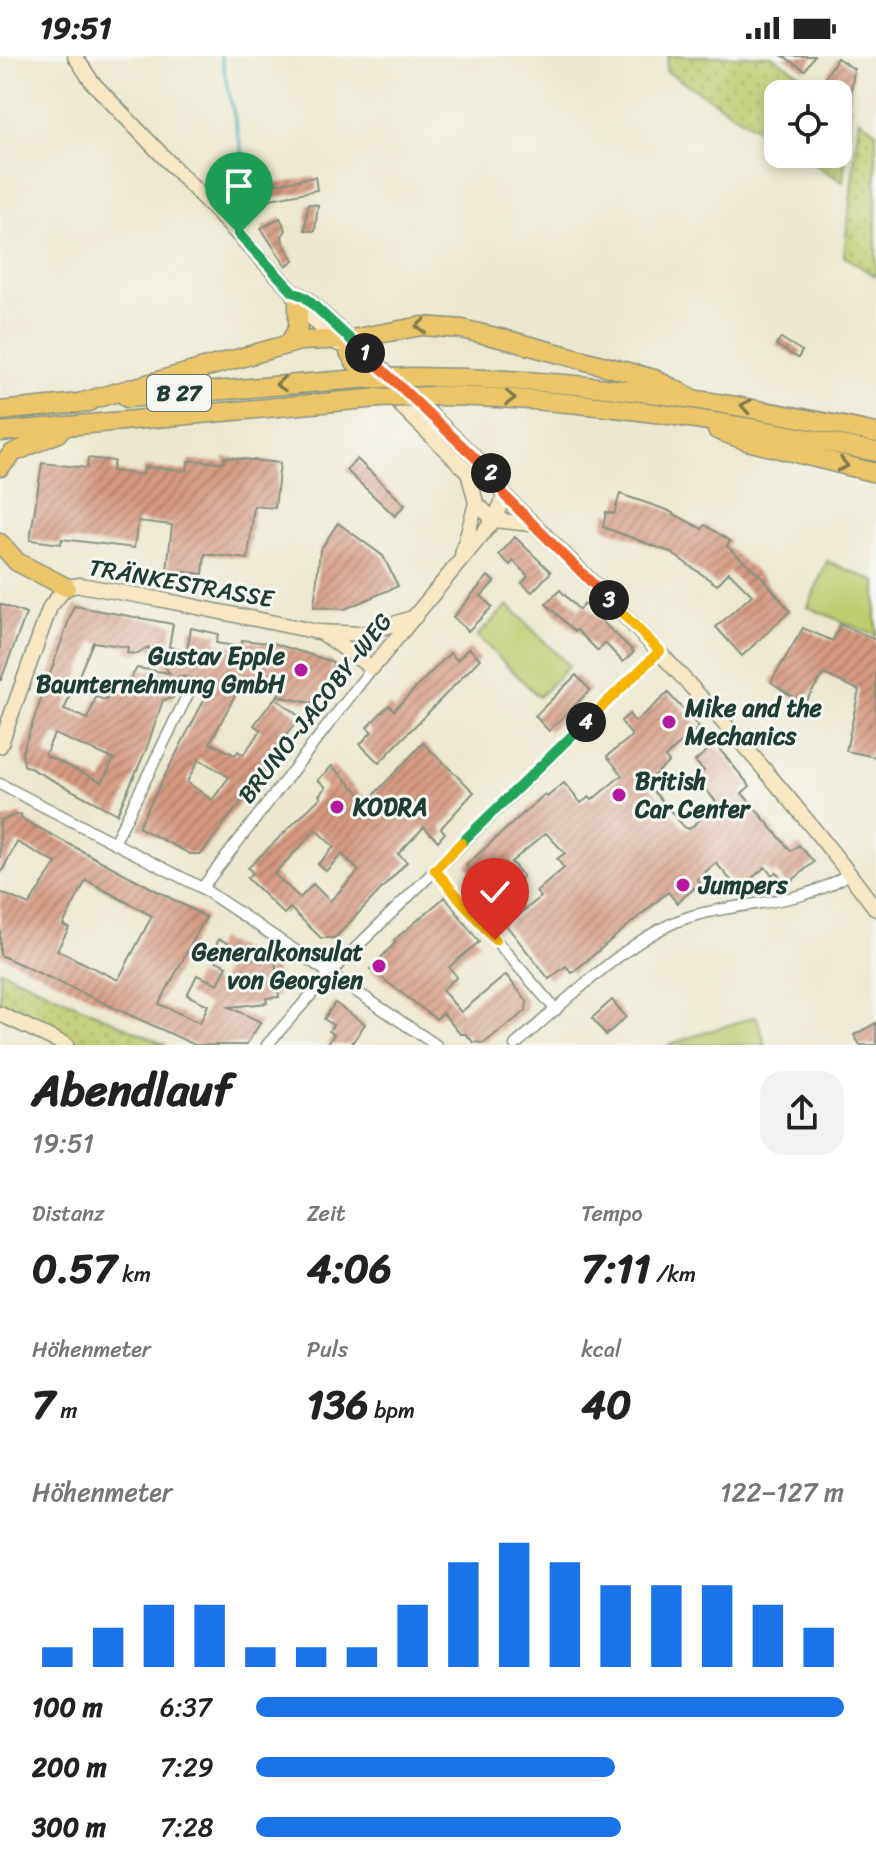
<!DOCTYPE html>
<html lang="de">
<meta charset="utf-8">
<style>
body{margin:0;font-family:Sriracha,sans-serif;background:#f2f2f2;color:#222;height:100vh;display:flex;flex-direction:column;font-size:30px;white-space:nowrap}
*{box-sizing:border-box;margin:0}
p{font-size:26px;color:#767676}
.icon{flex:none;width:44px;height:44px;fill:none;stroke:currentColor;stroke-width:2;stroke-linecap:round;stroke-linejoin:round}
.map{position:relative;height:989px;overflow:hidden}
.sheet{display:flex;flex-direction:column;background:#fff;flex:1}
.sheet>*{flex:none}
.controls{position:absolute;left:764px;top:24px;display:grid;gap:16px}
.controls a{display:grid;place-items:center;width:88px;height:88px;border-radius:16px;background:#fff;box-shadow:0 4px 12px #0003;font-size:40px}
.pin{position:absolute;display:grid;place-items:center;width:68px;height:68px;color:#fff;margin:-82px -34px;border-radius:50% 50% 50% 0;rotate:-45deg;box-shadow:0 0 8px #0007}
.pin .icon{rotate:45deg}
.km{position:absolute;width:40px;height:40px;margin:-20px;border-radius:50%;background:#222;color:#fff;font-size:22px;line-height:40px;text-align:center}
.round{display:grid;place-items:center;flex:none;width:84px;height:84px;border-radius:24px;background:#f2f2f2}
.headline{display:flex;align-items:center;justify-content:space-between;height:136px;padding:0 32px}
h1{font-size:44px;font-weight:800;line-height:60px}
.figures{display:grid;grid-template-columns:repeat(3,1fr);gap:12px;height:136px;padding:8px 32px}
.figures div{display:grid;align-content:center}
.figures b{font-size:40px;font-weight:800}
.figures small{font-size:22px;font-weight:400}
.figures p{font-size:22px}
.chart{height:224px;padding:16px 32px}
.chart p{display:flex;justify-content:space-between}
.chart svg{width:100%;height:144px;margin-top:8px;stroke:#1a73e8;stroke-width:6}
ul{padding:0 32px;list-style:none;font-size:26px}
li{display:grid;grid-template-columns:128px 96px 1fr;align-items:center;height:60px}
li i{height:20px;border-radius:10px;background:#1a73e8}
.status{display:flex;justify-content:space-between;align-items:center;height:56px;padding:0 40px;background:#fff;direction:ltr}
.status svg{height:22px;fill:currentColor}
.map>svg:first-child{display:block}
</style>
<div class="status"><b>19:51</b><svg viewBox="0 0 49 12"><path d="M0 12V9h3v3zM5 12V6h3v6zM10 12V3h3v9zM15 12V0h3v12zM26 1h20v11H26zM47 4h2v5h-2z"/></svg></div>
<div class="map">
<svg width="876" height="989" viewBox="0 0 876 989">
<defs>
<pattern id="grass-dots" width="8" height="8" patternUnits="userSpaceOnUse" patternTransform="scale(2)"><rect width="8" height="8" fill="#becc6f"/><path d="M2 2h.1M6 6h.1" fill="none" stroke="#9aa75c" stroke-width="1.8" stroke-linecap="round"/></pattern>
<pattern id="building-hatch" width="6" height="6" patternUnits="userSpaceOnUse" patternTransform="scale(2)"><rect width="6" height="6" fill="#d69a80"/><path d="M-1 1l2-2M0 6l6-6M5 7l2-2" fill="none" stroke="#ad7f6a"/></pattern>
</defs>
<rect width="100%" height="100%" fill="#f6f6f2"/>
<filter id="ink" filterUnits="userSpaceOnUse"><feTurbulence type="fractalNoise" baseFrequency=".0125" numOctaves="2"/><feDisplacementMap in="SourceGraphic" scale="16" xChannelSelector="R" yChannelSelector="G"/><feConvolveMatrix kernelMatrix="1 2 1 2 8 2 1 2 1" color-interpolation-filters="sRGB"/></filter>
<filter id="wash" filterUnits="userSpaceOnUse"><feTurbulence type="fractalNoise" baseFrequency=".006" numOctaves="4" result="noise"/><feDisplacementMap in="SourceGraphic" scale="32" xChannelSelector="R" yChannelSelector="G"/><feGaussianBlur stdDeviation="1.8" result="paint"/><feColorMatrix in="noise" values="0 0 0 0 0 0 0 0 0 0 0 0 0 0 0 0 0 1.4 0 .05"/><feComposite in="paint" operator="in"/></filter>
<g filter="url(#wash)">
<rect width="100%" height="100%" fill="#ece7ce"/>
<!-- grass -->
<g fill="url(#grass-dots)" stroke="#6e8452" stroke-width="2">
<polygon points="668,0 772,0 831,38 778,38 778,86 666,15"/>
<polygon points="838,42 850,50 843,126 798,98 838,98"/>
<polygon points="859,63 876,75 876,221 844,200"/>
<polygon points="0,914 166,989 80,989 0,952"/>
</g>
<!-- garden -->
<g fill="#becc6f" stroke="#6e8452" stroke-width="2">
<polygon points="827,505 876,526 876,580 808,551"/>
<polygon points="508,549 569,610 539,641 477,580"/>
<polygon points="756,960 766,989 667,989"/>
</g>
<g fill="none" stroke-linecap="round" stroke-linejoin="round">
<!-- stream -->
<polyline stroke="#44b3bc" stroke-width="3" points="221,0 248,124"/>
</g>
<g id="blocks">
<!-- building -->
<g fill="url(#building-hatch)" fill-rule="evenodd">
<polygon points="783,0 814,0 805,14"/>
<polygon points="837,2 854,13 850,46 821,29"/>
<polygon points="315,121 317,134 265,144 265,148 255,150 253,135 262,130"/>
<polygon points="308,148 318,149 315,175 305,174"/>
<polygon points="280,162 286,174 282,180 283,187 294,204 286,210 261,172"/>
<polygon points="781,282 802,295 798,302 776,289"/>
<polygon points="224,401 280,407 275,452 254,450 248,503 205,498 203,518 167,514 172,469 138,465 134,492 62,483 61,488 30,484 42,407 87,412 88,402 114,405 112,415 143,419 144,411 187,415 188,405 224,406"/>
<polygon points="357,403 405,449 395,460 346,414"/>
<polygon points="620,438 667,454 702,473 705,469 730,485 727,490 762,521 790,555 742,600 716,571 752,539 729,516 717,529 670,496 603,471 606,456 614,458"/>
<polygon points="338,467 383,500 398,530 345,553 314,551 320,494"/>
<polygon points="515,481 551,516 532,536 522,527 528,520 513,505 510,509 499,499"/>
<polygon points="488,520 494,526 481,540 492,551 468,575 453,561"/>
<polygon points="560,534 579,554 584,548 634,596 623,606 605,587 598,595 577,574 575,576 546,548"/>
<polygon points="0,548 26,558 1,624 0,624"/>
<path d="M74 550 173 568 169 591 187 595 191 572 218 578 216 587 241 591 242 584 276 588 333 606 328 632 323 631 316 648 277 640 282 634 276 632 277 623 260 620 259 625 244 622 210 687 235 699 238 695 243 699 261 674 254 669 275 642 300 661 279 689 283 691 201 798H190L138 771 213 627 179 620 173 642 163 644 146 694 117 758 24 709 22 697ZM93 586 128 591 127 597 138 598 148 591 170 617 137 612 122 636 111 631 106 644 96 641 88 663 64 654ZM54 678 114 703 102 726 45 699ZM199 703 229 721 212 744 187 726Z"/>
<polygon points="840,568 876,584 876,701 846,695 859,634 824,618 803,648 771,626 803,572 833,585"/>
<polygon points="469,592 480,603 379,707 360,688 372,676 367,671 389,649 394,654 450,597 457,604"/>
<polygon points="576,619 590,634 549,675 535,660"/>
<polygon points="668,637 699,671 665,701 669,706 646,726 684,771 689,773 718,748 696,722 704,715 695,705 715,688 750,730 742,737 791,795 799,789 814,806 787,829 776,816 772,819 765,811 742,831 738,826 735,829 716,807 697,823 700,827 677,847 668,836 572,917 566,910 549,923 506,869 541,841 536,836 564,812 557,803 565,797 546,777 511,806 523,820 488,849 467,823 473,818 466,809 545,738 547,741 564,727 581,747 589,741 592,744 622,719 607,700 632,680 621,665 629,658 635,666"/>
<path d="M423 687 474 736 441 772 445 777 438 785 424 771 398 798 407 806 335 882H321L290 852 284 858 247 822 253 817 248 812 321 741 319 739 326 731 318 724 332 710 368 745ZM316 774 334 791 318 808 326 815 342 798 359 815 330 845 313 828 300 842 274 818Z"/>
<path d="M21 758 22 763 206 861 159 948 200 967 208 949 187 939 197 919 218 928 227 910 210 902 219 883 248 896 247 900 258 905 275 904 279 941 266 942 267 947 229 951 261 966 246 989H195L0 899V836L29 849 56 807 17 786 0 819V764ZM86 824 152 860 118 924 57 894 69 872 63 869Z"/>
<polygon points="445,841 479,886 449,911 457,921 442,934 461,956 506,919 527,945 526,955 484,987 473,986 466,978 460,978 443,957 436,963 370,913 396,886 394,884"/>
<polygon points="612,944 626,961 606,979 592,962"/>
<polygon points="335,947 365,968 351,989 327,989 334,978 329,975 333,969 324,963"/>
<polygon points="876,967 876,989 860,989 854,979"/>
</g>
</g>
</g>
<g filter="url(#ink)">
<use href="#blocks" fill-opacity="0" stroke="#869281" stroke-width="2"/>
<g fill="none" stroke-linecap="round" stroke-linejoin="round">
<!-- street casing -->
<g stroke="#869281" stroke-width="13">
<g id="street">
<polyline points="0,728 202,832 436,989"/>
<polyline points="115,785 189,636"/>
<polyline points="435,814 556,954"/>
<polyline points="202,832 372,612"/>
<polyline points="267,989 331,916 660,595"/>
<path d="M515 989C561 950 629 881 686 862 739 844 805 851 849 817"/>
</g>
</g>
<!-- secondary casing -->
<g stroke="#869281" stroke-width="17">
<g id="secondary">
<polyline points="75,0 92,26 293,236 298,248 338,288"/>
<polyline points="293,236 305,241 394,324"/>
<path d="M410 338 487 413 505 440C638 569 765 704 876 853"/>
<polyline points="390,339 468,416 476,447 462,499"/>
<polyline points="476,447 494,464 531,468"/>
<polyline points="322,577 372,612 494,464 505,440"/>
<polyline points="0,690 50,551 66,531 80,529 158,543 318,576 363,578 415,561"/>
<polyline points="0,958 66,989"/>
</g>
</g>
<!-- highway casing -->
<g stroke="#869281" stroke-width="21">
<g id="highway">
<polyline points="351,283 349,296 355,306"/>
<polyline points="289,288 298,272 298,248"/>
<path d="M412 321C577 322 716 343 876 377"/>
<path d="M432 340C582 341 729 366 876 396"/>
<polyline points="127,342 359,323"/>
<polyline points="79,347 300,285 351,283 422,270 462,273 504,283 654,323 690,341"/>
<polyline points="0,355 89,346"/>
<polyline points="717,374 747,385 876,417"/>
<polyline points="0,376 379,342"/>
<polyline points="0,411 13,397 58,377"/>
<polyline points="0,487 17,506 66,531"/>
</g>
</g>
<!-- street -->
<use href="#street" stroke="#fff" stroke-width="10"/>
<!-- secondary -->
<use href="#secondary" stroke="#f7e8c3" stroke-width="14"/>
<!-- highway -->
<use href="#highway" stroke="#ecc569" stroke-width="18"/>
<!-- highway-bridge casing -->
<g stroke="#869281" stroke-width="21" stroke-linecap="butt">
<g id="highway-bridge">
<polyline points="359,323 412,321"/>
<polyline points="379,342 432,340"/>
</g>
</g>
<!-- highway-bridge -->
<use href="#highway-bridge" stroke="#ecc569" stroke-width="18"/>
</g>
<!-- one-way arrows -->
<defs><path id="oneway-chevron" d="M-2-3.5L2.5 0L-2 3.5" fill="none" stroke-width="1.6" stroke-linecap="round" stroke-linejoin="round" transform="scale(2)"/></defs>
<g stroke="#7b7a4c">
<use href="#oneway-chevron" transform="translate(421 270) rotate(178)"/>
<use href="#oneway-chevron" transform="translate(281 328) rotate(176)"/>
<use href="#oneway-chevron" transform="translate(510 342) rotate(2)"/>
<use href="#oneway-chevron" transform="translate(746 350) rotate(-170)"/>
<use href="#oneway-chevron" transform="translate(843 409) rotate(14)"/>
</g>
</g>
<g fill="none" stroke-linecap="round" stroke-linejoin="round" filter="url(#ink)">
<!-- split-1 casing -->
<g stroke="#fff" stroke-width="16">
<polyline id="split-1" points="239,178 293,236 305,241 365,297"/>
</g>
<!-- split-2 casing -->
<g stroke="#fff" stroke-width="16">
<polyline id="split-2" points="365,297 491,417"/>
</g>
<!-- split-3 casing -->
<g stroke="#fff" stroke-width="16">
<polyline id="split-3" points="491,417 505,440 609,544"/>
</g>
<!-- split-4 casing -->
<g stroke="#fff" stroke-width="16">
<polyline id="split-4" points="586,666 660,595 609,544"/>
</g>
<!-- split-5 casing -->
<g stroke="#fff" stroke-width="16">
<polyline id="split-5" points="461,787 586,666"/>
</g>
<!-- split-6 casing -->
<g stroke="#fff" stroke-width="16">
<polyline id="split-6" points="461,787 435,814 495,884"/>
</g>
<!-- split-1 -->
<use href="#split-1" stroke="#22a559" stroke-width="10"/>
<!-- split-2 -->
<use href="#split-2" stroke="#f0652b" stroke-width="10"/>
<!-- split-3 -->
<use href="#split-3" stroke="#f0652b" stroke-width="10"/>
<!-- split-4 -->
<use href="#split-4" stroke="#f5b400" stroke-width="10"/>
<!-- split-5 -->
<use href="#split-5" stroke="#22a559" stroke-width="10"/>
<!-- split-6 -->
<use href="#split-6" stroke="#f5b400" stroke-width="10"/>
</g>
<!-- markers -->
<g fill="#b5179e" stroke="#f6f6f2" stroke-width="3">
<circle cx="301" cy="614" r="8"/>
<circle cx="669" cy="666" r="8"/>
<circle cx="619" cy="739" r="8"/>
<circle cx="337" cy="751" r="8"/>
<circle cx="683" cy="829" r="8"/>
<circle cx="379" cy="910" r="8"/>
</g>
<g text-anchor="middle" stroke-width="6" stroke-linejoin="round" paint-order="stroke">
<!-- shield labels -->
<rect fill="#f6f6f2" stroke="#60746d" stroke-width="2" x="147" y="319" width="64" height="36" rx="6"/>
<g font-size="22" font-weight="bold" fill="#1f3d34">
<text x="179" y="345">B 27</text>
</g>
<!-- street labels -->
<g font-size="24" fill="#1f3d34" stroke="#f6f6f2">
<text transform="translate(181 527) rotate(10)" y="8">TRÄNKESTRASSE</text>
<text transform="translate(315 652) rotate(-52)" y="8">BRUNO-JACOBY-WEG</text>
</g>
<!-- poi labels -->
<g font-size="24" font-weight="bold" fill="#1f3d34" stroke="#f6f6f2" text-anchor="start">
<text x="285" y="608" text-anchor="end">Gustav Epple<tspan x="285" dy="28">Baunternehmung GmbH</tspan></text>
<text x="685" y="660">Mike and the<tspan x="685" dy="28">Mechanics</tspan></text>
<text x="635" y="733">British<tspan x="635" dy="28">Car Center</tspan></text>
<text x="353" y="759">KODRA</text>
<text x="699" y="837">Jumpers</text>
<text x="363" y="904" text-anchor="end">Generalkonsulat<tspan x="363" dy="28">von Georgien</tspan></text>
</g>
</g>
</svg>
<div class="controls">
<a><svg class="icon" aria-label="locate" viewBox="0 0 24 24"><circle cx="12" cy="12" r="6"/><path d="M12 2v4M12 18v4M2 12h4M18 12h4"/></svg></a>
</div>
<div class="pin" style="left:239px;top:178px;background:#1e9e55"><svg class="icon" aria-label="arrive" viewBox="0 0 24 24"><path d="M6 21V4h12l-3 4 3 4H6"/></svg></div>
<div class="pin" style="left:495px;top:884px;background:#d93025"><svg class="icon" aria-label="check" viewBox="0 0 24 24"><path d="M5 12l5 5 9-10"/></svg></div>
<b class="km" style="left:365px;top:297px">1</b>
<b class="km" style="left:491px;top:417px">2</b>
<b class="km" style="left:609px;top:544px">3</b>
<b class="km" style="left:586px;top:666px">4</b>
</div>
<section class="sheet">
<div class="headline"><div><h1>Abendlauf</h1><p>19:51</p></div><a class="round"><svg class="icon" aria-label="share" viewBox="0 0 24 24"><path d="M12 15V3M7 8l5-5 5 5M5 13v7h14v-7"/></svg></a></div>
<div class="figures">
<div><p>Distanz</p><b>0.57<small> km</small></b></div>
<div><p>Zeit</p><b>4:06</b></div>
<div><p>Tempo</p><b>7:11<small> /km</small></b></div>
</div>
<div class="figures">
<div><p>Höhenmeter</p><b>7<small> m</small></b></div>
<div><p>Puls</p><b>136<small> bpm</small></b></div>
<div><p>kcal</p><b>40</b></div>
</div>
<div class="chart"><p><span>Höhenmeter</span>122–127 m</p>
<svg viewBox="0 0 160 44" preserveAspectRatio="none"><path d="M5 44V38M15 44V32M25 44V25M35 44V25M45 44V38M55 44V38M65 44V38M75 44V25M85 44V12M95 44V6M105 44V12M115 44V19M125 44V19M135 44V19M145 44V25M155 44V32"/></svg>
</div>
<ul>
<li><b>100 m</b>6:37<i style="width:100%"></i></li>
<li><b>200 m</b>7:29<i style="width:61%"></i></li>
<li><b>300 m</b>7:28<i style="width:62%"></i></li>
</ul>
</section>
